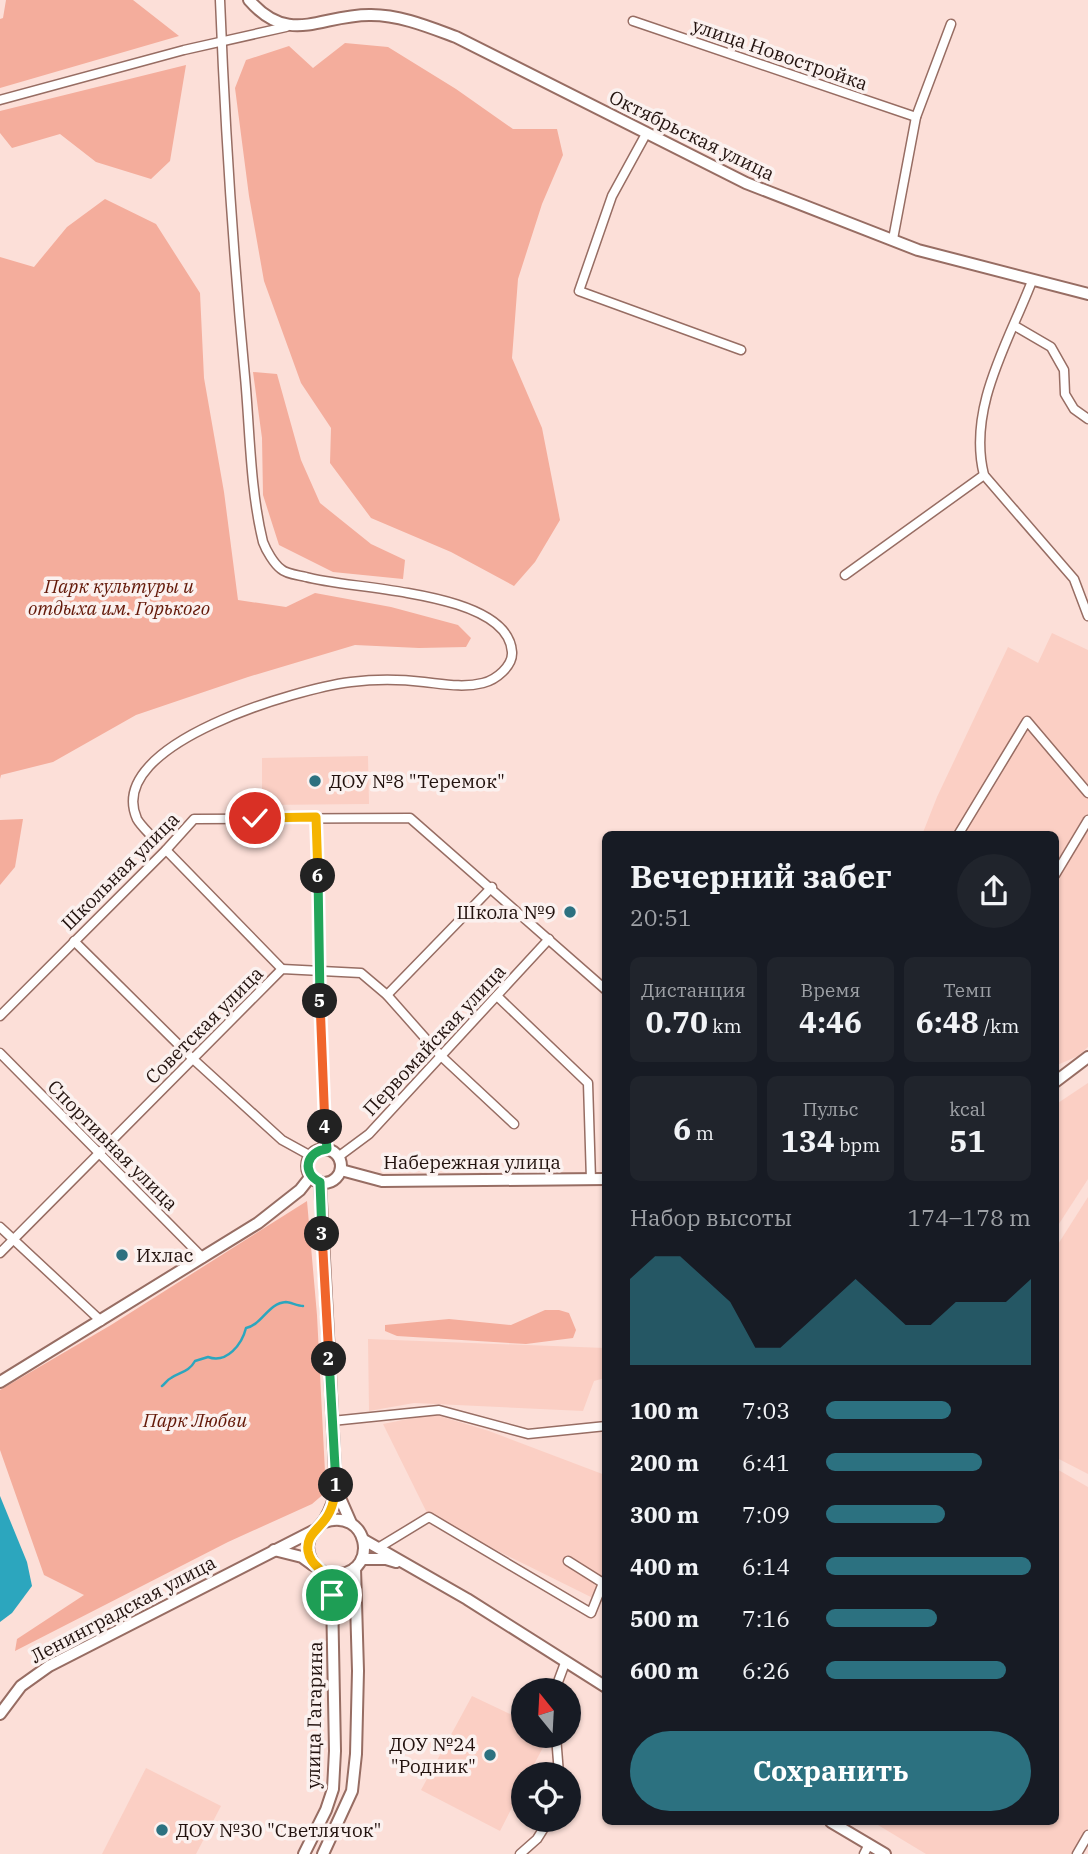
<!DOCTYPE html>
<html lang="ru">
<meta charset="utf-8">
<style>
body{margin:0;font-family:"IBM Plex Serif",serif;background:#20242c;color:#f1f3f6;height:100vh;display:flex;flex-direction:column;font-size:26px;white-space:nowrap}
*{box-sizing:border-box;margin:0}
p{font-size:23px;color:#9ea1a6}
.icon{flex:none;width:38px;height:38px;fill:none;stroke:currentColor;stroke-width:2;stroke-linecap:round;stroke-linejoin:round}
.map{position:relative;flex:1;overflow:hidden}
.details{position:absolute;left:602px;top:831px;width:457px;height:994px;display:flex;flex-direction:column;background:#171b24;border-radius:10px;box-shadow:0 2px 5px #0004}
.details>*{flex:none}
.needle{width:46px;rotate:342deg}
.tools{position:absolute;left:511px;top:1678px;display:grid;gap:14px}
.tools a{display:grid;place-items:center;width:70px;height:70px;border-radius:50%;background:#171b24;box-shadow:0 2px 5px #0004;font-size:35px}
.pin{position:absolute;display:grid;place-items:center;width:60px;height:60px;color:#fff;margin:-30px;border:4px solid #fff;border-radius:50%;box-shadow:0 2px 7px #0007}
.km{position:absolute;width:35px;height:35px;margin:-18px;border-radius:50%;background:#222;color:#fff;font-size:19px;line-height:35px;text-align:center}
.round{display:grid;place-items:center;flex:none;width:74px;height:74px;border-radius:37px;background:#20242c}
.head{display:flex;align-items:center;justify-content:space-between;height:119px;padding:0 28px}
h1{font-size:32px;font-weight:700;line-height:52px}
.metrics{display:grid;grid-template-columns:repeat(3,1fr);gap:10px;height:119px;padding:7px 28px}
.metrics div{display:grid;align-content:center;border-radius:10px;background:#20242c;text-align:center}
.metrics b{font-size:30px;font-weight:700}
.metrics small{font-size:19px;font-weight:400}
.metrics p{font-size:19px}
.chart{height:196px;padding:14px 28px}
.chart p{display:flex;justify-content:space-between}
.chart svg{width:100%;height:126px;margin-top:7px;fill:#2c7180;opacity:.7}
.action{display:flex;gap:14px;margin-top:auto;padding:14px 28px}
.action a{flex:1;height:80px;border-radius:42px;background:#2c7180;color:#fff;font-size:28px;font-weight:700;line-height:80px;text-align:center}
ul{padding:0 28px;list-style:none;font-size:23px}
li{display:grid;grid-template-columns:112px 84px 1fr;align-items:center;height:52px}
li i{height:18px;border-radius:9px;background:#2c7180}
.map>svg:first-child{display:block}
</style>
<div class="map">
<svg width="1088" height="1854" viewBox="0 0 1088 1854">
<rect width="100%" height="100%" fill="#fcdfd8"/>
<!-- built -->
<g fill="#fbcfc4">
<polygon points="1052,633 1088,650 1088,1047 1078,1056 1055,1066 1055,835 922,835 937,797 1008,647 1038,663"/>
<polygon points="368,756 369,804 262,805 262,758"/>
<polygon points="1088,1083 1088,1179 1055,1230 1055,1105"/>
<polygon points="1088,1197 1088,1474 1055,1457 1055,1249"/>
<polygon points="368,1339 605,1348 605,1378 594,1381 583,1411 414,1403 369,1411"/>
<polygon points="433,1414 489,1431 605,1475 605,1604 429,1517 383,1424"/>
<polygon points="1055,1468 1088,1487 1088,1828 1073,1854 926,1854 873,1822 1055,1822"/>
<polygon points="472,1696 523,1720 523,1736 549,1736 529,1774 523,1774 523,1786 500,1831 421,1790"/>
<polygon points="146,1768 221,1806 196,1854 102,1854"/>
</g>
<!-- green -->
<g fill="#f4ad9c">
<polygon points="6,0 133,0 179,36 0,88 0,19 3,18"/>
<polygon points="345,43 388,47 456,89 513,129 557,129 563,155 542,204 518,279 512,358 542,428 560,520 535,562 514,586 451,552 371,518 330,463 331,428 301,383 264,281 249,196 235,88 246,60 289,46 313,68"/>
<polygon points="186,65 170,161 151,179 96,162 60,134 12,148 0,133 0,111"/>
<polygon points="105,199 156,224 200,293 204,378 224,492 238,600 286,607 315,593 391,607 458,625 471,638 466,647 419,648 355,645 248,677 136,715 53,762 1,775 0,779 0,257 34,267 67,227"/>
<polygon points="253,372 277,374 301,460 320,503 371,544 405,560 403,579 333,572 279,545 263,495 262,438"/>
<polygon points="23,819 15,867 0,885 0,820"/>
<polygon points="307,1201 317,1315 326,1492 312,1504 228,1542 15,1651 17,1639 84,1595 44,1575 0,1450 0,1390 111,1325"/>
<polygon points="545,1310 559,1310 569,1313 576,1330 573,1338 526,1344 397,1336 385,1331 385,1325 449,1319 511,1325"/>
</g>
<!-- water -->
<polygon fill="#2ca6be" points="0,1496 27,1562 32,1586 12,1613 0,1622"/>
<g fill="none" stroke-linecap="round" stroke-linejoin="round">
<!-- stream -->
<path stroke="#2ca6be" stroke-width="2.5" d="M162 1386C165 1384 167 1380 171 1378 180 1372 189 1372 195 1361L208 1357C227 1364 242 1344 246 1328 262 1325 268 1303 286 1302 290 1302 298 1306 303 1306"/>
<!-- street casing -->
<g stroke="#976d63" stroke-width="11">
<g id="street">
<polyline points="633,21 916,117"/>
<polyline points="0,100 184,50 286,27"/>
<polyline points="646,134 612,196 579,291 741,350"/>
<polyline points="893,239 916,117 951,24"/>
<path d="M1032 281C1009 341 967 408 984 475L1074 579 1088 616"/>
<polyline points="1015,326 1051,347 1064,370 1065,394 1074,409 1088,419"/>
<polyline points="845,575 984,475"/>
<polyline points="316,817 319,971 327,1149"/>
<polyline points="958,835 1027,721 1088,793"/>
<path d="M154 839C149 833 141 826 137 819 103 743 301 688 351 682 375 679 399 679 424 682 443 684 463 688 483 683 496 680 513 666 512 652 508 590 351 590 306 577 298 575 286 574 281 569 274 564 266 550 263 542 250 489 250 431 245 377 233 252 225 126 220 0"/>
<polyline points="166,850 282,969"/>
<polyline points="1055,875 1088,820"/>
<polyline points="74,941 193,1059 282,1140 311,1156"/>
<polyline points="387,995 492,887"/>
<polyline points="497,996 588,1083 591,1180"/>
<polyline points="0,1016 166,850 194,819 410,818 606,990"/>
<polyline points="0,1053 203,1258"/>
<polyline points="338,1157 369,1134 549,939"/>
<polyline points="0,1227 101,1321"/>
<polyline points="0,1253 282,969 361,973 387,995 441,1056 514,1124"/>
<polyline points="332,1421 439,1410 528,1434 606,1426"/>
<polyline points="378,1548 429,1517 591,1613 603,1583 568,1561"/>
<polyline points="555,1690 565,1663"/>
<polyline points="556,1736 559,1774"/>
<polyline points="520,1854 537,1839 549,1820"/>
<polyline points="864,1854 869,1844"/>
<polyline points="1077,1854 1088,1835"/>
</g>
</g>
<!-- secondary casing -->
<g stroke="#976d63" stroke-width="14">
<g id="secondary">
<path d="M249 0C290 47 321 14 371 15 400 15 429 27 456 37L746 183 918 250 1088 294"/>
<polyline points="1055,1082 1088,1057"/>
<circle cx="324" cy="1166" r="17"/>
<polyline points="341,1170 382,1181 606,1179"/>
<path d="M320 1182 336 1489C334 1500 331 1509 325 1519 319 1529 309 1532 308 1546 308 1555 312 1563 319 1569 325 1574 332 1575 340 1574 379 1570 368 1507 324 1522"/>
<polyline points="0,1382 258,1223 300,1190 311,1176"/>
<polyline points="337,1491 351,1523"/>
<polyline points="364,1540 467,1599 606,1687"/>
<polyline points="274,1550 302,1557 313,1565"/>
<polyline points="362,1559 386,1559 396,1562"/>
<polyline points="0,1714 21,1686 49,1666 313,1531"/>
<polyline points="831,1822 885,1854"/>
<polyline points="304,1854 326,1810 333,1789 335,1751 332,1595 323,1572"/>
<polyline points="323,1854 352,1791 356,1754 358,1671 355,1568"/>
</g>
</g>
<!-- street -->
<use href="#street" stroke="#fff" stroke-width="8"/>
<!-- secondary -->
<use href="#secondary" stroke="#fff" stroke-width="10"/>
</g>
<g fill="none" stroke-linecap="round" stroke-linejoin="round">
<!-- split-1 casing -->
<g stroke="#fff" stroke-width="14">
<path id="split-1" d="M332 1595C330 1588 329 1580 324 1574 318 1566 310 1563 308 1551 306 1537 315 1532 323 1522 332 1512 335 1498 336 1485"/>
</g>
<!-- split-2 casing -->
<g stroke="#fff" stroke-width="14">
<polyline id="split-2" points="329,1359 336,1485"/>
</g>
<!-- split-3 casing -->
<g stroke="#fff" stroke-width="14">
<polyline id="split-3" points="322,1234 329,1359"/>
</g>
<!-- split-4 casing -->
<g stroke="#fff" stroke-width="14">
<path id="split-4" d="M322 1234 320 1182C301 1173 306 1151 327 1149L325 1127"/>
</g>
<!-- split-5 casing -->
<g stroke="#fff" stroke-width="14">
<polyline id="split-5" points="320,1001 325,1127"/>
</g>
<!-- split-6 casing -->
<g stroke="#fff" stroke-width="14">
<polyline id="split-6" points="318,876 320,1001"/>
</g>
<!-- split-7 casing -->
<g stroke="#fff" stroke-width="14">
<polyline id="split-7" points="255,818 316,817 318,876"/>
</g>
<!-- split-1 -->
<use href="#split-1" stroke="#f5b400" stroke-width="9"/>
<!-- split-2 -->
<use href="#split-2" stroke="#22a559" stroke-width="9"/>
<!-- split-3 -->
<use href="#split-3" stroke="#f0652b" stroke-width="9"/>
<!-- split-4 -->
<use href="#split-4" stroke="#22a559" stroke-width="9"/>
<!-- split-5 -->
<use href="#split-5" stroke="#f0652b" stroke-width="9"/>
<!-- split-6 -->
<use href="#split-6" stroke="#22a559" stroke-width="9"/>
<!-- split-7 -->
<use href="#split-7" stroke="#f5b400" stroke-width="9"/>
</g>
<!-- markers -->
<g fill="#2c7180" stroke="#fbf1ef" stroke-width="2.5">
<circle cx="315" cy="781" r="7"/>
<circle cx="570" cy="912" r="7"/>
<circle cx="122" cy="1255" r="7"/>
<circle cx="490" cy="1755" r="7"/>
<circle cx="162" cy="1830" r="7"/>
</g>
<g text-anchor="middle" stroke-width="7" stroke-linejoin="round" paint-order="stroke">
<!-- street labels -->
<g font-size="19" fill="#22120e" stroke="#fbf1ef">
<text transform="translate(780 54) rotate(19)" y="7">улица Новостройка</text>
<text transform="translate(692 135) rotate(26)" y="7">Октябрьская улица</text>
<text transform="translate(120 871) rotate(-45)" y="7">Школьная улица</text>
<text transform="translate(204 1025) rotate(-45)" y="7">Советская улица</text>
<text transform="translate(434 1040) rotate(-47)" y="7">Первомайская улица</text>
<text transform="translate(113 1145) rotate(45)" y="7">Спортивная улица</text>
<text x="472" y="1169">Набережная улица</text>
<text transform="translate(123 1609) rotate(-28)" y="7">Ленинградская улица</text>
<text transform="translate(314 1715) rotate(-89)" y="7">улица Гагарина</text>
</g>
<!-- park labels -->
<g font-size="19" font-style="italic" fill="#641909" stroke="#fbf1ef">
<text x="119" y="593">Парк культуры и<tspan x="119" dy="22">отдыха им. Горького</tspan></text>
<text x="195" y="1427">Парк Любви</text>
</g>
<!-- poi labels -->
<g font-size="19" fill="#22120e" stroke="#fbf1ef" text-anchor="start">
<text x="329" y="788">ДОУ №8 "Теремок"</text>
<text x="556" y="919" text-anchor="end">Школа №9</text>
<text x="136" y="1262">Ихлас</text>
<text x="476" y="1751" text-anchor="end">ДОУ №24<tspan x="476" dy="22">"Родник"</tspan></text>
<text x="176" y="1837">ДОУ №30 "Светлячок"</text>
</g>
</g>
</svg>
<div class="tools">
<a><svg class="needle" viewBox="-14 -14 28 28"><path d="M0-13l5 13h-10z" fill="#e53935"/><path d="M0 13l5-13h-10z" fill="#9ea1a6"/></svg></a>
<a><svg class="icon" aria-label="locate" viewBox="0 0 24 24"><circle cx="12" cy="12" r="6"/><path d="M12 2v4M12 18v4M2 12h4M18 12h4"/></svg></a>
</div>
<div class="pin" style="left:332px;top:1595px;background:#1e9e55"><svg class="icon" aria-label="arrive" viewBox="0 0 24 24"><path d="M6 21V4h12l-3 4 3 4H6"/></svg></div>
<div class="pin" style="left:255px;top:818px;background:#d93025"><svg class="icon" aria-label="check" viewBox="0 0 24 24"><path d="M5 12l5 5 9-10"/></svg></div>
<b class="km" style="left:336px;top:1485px">1</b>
<b class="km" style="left:329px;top:1359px">2</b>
<b class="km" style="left:322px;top:1234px">3</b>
<b class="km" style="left:325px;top:1127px">4</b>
<b class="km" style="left:320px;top:1001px">5</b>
<b class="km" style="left:318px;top:876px">6</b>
<section class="details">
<div class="head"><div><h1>Вечерний забег</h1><p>20:51</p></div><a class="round"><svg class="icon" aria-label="share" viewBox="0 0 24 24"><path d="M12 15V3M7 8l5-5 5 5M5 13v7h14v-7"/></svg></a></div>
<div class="metrics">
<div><p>Дистанция</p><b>0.70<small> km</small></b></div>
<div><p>Время</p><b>4:46</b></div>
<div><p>Темп</p><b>6:48<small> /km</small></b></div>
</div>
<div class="metrics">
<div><b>6<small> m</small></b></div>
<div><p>Пульс</p><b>134<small> bpm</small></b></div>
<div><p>kcal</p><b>51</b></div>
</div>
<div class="chart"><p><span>Набор высоты</span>174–178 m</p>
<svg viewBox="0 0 160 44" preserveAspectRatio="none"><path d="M0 44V14L10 6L20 6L30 14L40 22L50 38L60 38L70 30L80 22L90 14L100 22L110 30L120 30L130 22L140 22L150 22L160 14V44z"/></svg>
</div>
<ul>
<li><b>100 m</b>7:03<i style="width:61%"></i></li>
<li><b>200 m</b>6:41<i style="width:76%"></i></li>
<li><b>300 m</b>7:09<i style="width:58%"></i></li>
<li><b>400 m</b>6:14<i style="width:100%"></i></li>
<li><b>500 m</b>7:16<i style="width:54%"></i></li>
<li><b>600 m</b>6:26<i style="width:88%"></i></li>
</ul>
<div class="action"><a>Сохранить</a></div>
</section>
</div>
